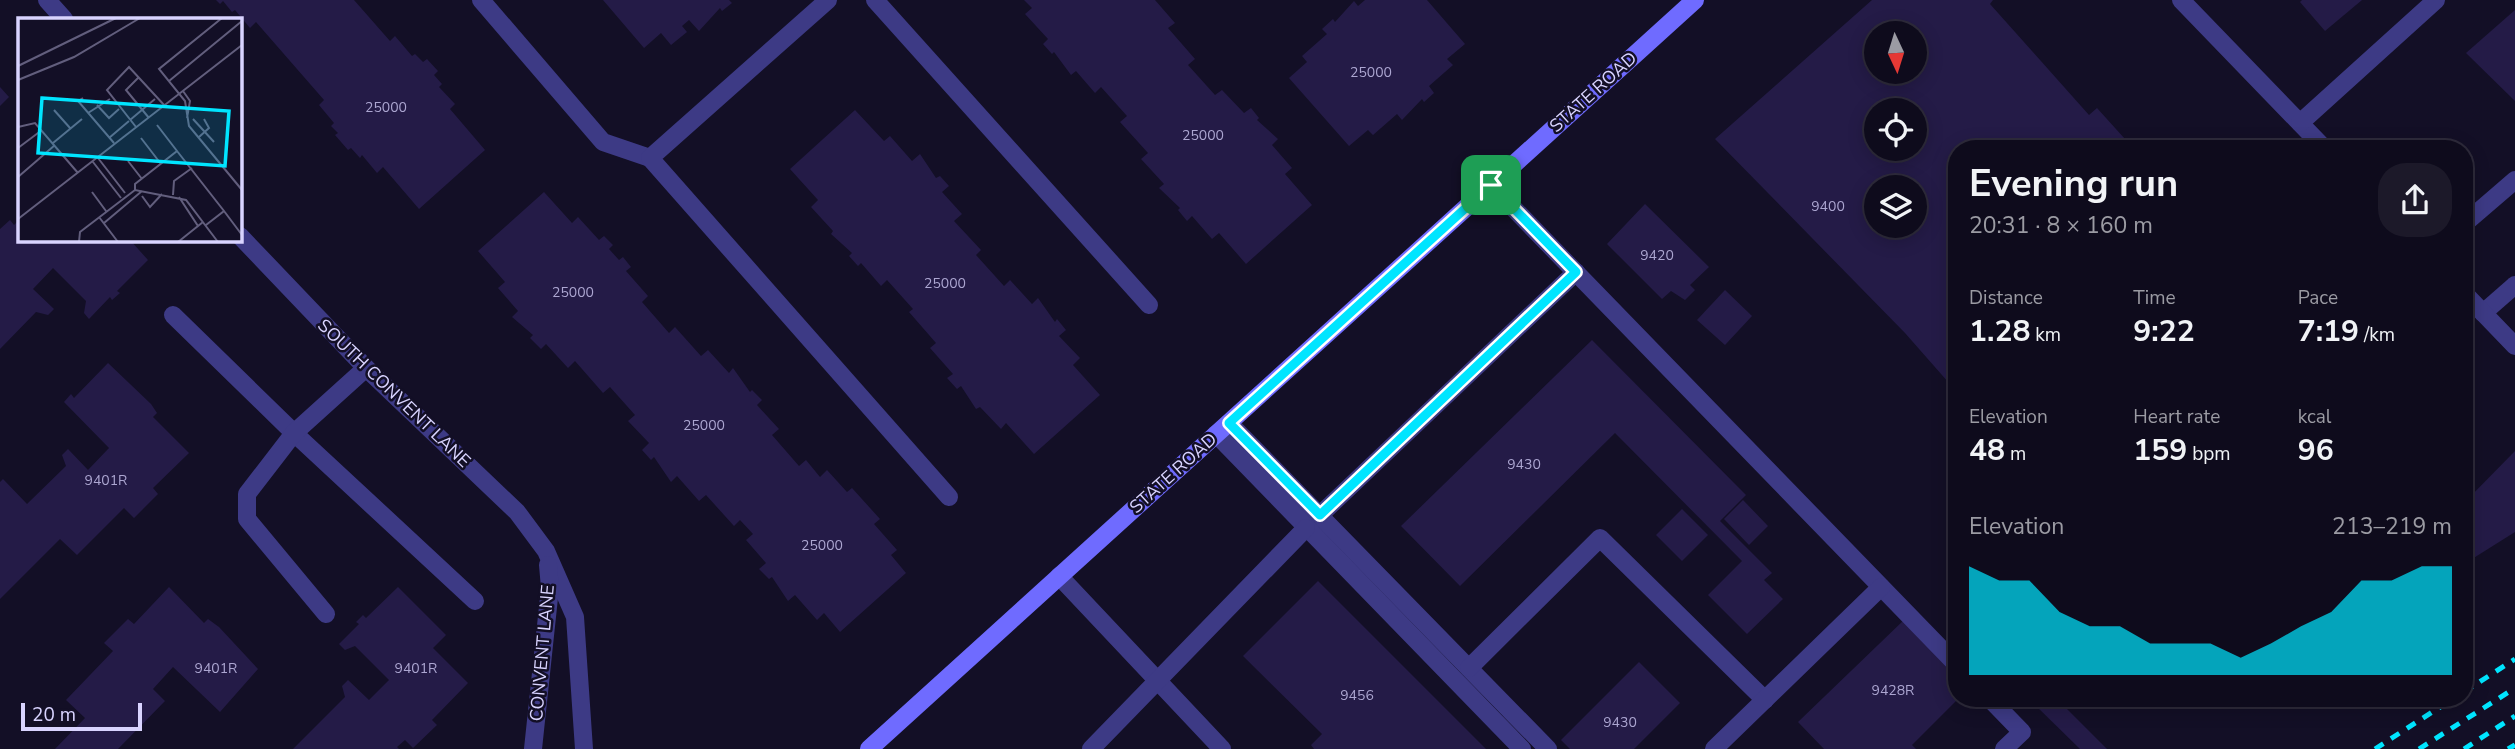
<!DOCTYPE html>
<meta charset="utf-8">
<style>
body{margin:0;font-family:"Nunito Sans",sans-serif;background:#1c1929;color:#f1f3f6;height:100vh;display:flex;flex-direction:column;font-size:26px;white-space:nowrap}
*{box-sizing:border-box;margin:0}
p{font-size:23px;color:#9b9ba3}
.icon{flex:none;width:38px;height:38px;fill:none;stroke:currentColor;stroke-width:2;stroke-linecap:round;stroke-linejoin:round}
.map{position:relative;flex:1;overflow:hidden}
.side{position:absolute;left:1948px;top:140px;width:525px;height:567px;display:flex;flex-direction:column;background:#0e0b1c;border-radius:28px;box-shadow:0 4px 18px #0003,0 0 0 2px #2e2b3b}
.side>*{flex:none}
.needle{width:46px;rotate:176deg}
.fabs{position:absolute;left:1864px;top:21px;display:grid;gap:14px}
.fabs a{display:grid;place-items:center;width:63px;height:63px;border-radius:50%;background:#0e0b1c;box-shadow:0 4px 18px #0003,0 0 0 2px #2e2b3b;font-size:35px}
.scale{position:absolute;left:21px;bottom:18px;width:121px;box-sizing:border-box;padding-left:7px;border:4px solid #d9d4ff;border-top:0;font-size:19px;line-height:24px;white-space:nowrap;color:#d9d4ff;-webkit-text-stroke:5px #130f26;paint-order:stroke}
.pin{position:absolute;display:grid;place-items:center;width:60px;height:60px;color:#fff;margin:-30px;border-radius:14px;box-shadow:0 4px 10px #0006}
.round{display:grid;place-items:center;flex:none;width:74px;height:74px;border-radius:28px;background:#1c1929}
.summary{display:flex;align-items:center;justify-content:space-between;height:119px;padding:0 21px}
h1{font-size:38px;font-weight:700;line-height:52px}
.metrics{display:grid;grid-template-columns:repeat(3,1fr);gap:10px;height:119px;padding:7px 21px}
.metrics div{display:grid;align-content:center}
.metrics b{font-size:30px;font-weight:700}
.metrics small{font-size:19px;font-weight:400}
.metrics p{font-size:19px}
.chart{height:196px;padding:14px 21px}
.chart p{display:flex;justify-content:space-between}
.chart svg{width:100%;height:126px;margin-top:7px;fill:#00e5ff;opacity:.7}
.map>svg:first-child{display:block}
</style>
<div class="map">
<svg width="2515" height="749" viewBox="0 0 2515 749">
<rect width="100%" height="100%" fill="#130f26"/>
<!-- building -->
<g fill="#241b47" fill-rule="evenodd">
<polygon points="216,0 354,0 390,41 395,36 412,56 415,54 423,62 427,59 438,71 434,75 442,84 439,87 455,104 450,109 485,150 419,209 383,167 377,173 362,155 360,158 351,148 348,150 335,135 338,133 331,126 334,123 319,105 324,100 256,22 250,28 235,10 232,12 223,1 220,4"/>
<polygon points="603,0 729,0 732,3 722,11 720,8 699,31 689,20 682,26 687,32 671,45 661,33 644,48"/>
<polygon points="1024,0 1155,0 1175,23 1168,28 1195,59 1188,65 1215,95 1222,90 1244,113 1251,108 1259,118 1257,120 1278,139 1272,145 1292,168 1285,174 1312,205 1246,264 1219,233 1212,239 1192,216 1187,221 1178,210 1180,208 1159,188 1164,184 1141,159 1148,153 1120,122 1127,116 1101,87 1095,93 1076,71 1071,75 1054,52 1052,54 1043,44 1048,39 1025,14 1032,8"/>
<polygon points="1365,0 1427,0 1465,44 1447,59 1453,65 1429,86 1434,93 1424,102 1422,99 1402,120 1397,114 1373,135 1368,130 1349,146 1289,78 1307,62 1302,56 1327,34 1322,29 1333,19 1335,22 1354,1 1358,6"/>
<path d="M1872 0H1993L1990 4 2089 115 2097 108 2125 139 2116 146 2118 149H1956V391L1905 333 1715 139ZM1876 33H1914V72H1876ZM1876 110H1914V149H1876ZM1876 187H1914V226H1876Z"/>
<polygon points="2302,0 2362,0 2325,31 2300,2"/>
<polygon points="2515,10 2515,101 2466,53"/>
<polygon points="0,87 9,97 0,106"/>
<polygon points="855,110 884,141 890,136 912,161 920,154 936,178 940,176 949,186 942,192 962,214 954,221 981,250 976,255 1004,286 1010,280 1032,304 1038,298 1055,322 1057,319 1066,330 1059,336 1080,358 1073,365 1100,395 1034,454 1006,423 1001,429 980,407 976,409 961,386 957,389 947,378 953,374 930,348 936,343 909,312 913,309 887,280 881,286 861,263 858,266 849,256 852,253 831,234 833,231 811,207 818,200 790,169"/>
<polygon points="544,192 572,223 578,217 599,240 604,236 613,245 609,249 619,260 623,257 631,267 626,271 648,296 642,302 669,333 675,327 701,356 708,350 729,373 733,368 750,392 752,390 762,400 757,405 779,429 772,435 799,466 806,460 820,477 827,470 847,492 852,488 880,519 874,524 897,550 891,555 906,573 840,632 824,613 817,620 795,595 788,601 772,577 769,579 759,569 766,563 746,540 753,534 740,520 734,526 706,495 699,501 677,476 671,482 654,457 651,460 642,450 649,443 628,421 635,415 610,387 603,393 575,361 568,368 546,344 541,349 530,338 533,335 512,317 518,311 498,288 505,282 478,251"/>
<polygon points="1645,204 1709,267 1690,285 1695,290 1685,300 1671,291 1662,299 1607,244"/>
<polygon points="10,220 14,225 19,220 19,240 130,240 148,260 117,291 120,293 112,300 110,297 89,319 84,313 86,301 53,268 33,289 54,309 48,315 36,312 0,349 0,229"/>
<polygon points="1725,290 1752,316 1725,345 1697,320"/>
<polygon points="1592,340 1746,495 1720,521 1772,573 1764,580 1783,599 1747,634 1708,595 1742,561 1615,433 1460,586 1401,526"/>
<polygon points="108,363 151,404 157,413 153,417 189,453 153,488 158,494 134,518 124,508 77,555 60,539 0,599 0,482 3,479 27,504 66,466 62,455 68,449 88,470 109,448 64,402 71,394 74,398"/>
<polygon points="2515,451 2515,532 2464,564 2464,503"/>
<polygon points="1743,500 1768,526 1749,545 1724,519"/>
<polygon points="1682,509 1708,535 1682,561 1656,535"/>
<polygon points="1318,581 1486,749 1314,749 1311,745 1322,734 1243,656"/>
<polygon points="169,587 204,623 208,619 219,627 258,669 220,712 173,667 153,689 165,701 118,749 55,749 85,718 66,700 113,651 104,643 128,619 134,624"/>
<polygon points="398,587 446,635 433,648 468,683 432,720 437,725 413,748 405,740 397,747 399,749 293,749 345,697 342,686 348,680 369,700 389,680 355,646 345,650 339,644 359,624 356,622 363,615 366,618"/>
<polygon points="1905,619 1956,670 1956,698 1959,698 1912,745 1916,749 1824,749 1798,722"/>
<polygon points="1639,662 1680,703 1634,749 1570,749 1561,740"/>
<polygon points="2028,698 2056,698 2107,749 2080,749"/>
</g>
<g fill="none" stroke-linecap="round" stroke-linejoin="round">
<!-- lane -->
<g stroke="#3d3a85" stroke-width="18">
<polyline points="481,0 603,142 650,158"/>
<polyline points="828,0 650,158 949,497"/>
<polyline points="875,0 1149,305"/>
<polyline points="1491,185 1956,664"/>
<polyline points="2464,224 2515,180"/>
<polyline points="2483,313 2515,285"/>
<polyline points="173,315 294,433 475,601"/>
<polyline points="1229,423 1548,749"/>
<polyline points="1216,434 1522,749"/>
<polyline points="1320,515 1576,272"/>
<polyline points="1059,576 1222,749"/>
<polyline points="326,614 247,519 247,494 294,433 366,368"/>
<polyline points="1469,668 1600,538 1765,700"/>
<polyline points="1989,698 2022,732 2004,749"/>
<polyline points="1091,749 1306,528"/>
<polyline points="1714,749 1881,587"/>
</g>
<!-- street -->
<g stroke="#3d3a85" stroke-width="18">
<polyline points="47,0 64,19"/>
<polyline points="2181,0 2325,149"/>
<polyline points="2300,123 2436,0"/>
<polyline points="240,236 366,368 517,512 546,551 575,617 584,749"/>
<polyline points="2464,293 2515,346"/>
<polyline points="533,749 550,588 548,565"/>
</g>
<!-- secondary -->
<polyline stroke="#6f6bff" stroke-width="18" points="869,749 1695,0"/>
<!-- rail -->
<g stroke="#00e5ff" stroke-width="5" stroke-dasharray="10 9" stroke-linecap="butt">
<polyline points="2464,692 2515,659"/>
<polyline points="2375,749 2454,698"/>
<polyline points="2419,749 2515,688"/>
<polyline points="2464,749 2515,716"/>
<polyline points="2508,749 2515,745"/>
</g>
</g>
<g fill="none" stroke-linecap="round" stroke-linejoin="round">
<!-- route casing -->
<g stroke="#fff" stroke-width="14">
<polygon id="route" points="1491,185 1576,272 1320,515 1229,423"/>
</g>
<!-- route -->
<use href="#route" stroke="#00e5ff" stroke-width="9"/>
</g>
<g text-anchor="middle" stroke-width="5" stroke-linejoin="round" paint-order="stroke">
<!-- number labels -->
<g font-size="14" fill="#aca6d1">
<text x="1371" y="77">25000</text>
<text x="386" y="112">25000</text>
<text x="1203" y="140">25000</text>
<text x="1828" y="211">9400</text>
<text x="1657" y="260">9420</text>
<text x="945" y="288">25000</text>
<text x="573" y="297">25000</text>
<text x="704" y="430">25000</text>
<text x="1524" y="469">9430</text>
<text x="106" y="485">9401R</text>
<text x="822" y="550">25000</text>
<text x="216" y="673">9401R</text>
<text x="416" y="673">9401R</text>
<text x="1893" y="695">9428R</text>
<text x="1357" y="700">9456</text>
<text x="1620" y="727">9430</text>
</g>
<!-- street labels -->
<g font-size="18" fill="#d9d4ff" stroke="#130f26">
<text transform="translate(1593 92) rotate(-42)" y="6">STATE ROAD</text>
<text transform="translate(394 393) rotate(44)" y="6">SOUTH CONVENT LANE</text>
<text transform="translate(1173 473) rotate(-42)" y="6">STATE ROAD</text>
<text transform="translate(542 653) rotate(-85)" y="6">CONVENT LANE</text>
</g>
</g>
<!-- overview -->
<g transform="translate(18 18)">
<rect width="224" height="224" fill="#130f26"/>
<path fill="none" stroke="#625e7d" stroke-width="2" d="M204 0 141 51 167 83 171 108 224 172M0 48 98 0M120 60 108 72 131 100M0 62 56 39 122 0M151 63 224 3M165 73 172 83 169 100M65 80 60 83 96 125M79 87 91 100 101 91M36 92 52 110M70 95 92 81M175 101 196 124M112 102 137 81M0 109 17 105 60 155M118 109 89 72 111 49 147 88M181 119 191 110 186 101M91 120 111 103M123 120 143 146M35 125 64 101M0 130 24 112M159 133 206 193 188 207M80 140 107 175M110 143 124 161M75 144 103 180M0 159 37 127M117 172V166L159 133 139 107M74 174 88 193M155 177 156 163 174 150M124 178 132 189 144 176M161 179 180 208 185 204M206 193 224 217M81 199 100 224M0 201 224 27M86 205 124 173M61 224 62 214 117 172 168 182 200 224M160 224 180 208"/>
<path fill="#00e5ff" fill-opacity="0.15" stroke="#00e5ff" stroke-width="3.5" d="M24 80 211 93 207 148 20 135Z"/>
<rect width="224" height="224" fill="none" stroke="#d9d4ff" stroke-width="3.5"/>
</g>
</svg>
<div class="fabs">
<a><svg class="needle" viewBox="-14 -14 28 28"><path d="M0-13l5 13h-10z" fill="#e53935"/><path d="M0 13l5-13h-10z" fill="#9b9ba3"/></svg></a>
<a><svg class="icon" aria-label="locate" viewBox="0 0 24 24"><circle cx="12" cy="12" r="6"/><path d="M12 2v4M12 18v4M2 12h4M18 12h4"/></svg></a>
<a><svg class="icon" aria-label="layers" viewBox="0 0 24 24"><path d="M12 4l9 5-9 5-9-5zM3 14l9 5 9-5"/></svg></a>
</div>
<div class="scale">20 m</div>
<div class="pin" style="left:1491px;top:185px;background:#1e9e55"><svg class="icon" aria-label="arrive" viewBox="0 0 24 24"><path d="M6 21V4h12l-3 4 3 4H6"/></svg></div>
<section class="side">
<div class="summary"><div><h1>Evening run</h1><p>20:31 · 8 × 160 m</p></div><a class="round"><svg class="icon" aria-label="share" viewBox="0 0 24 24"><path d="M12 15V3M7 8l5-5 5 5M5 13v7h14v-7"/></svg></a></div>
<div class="metrics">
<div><p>Distance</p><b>1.28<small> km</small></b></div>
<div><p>Time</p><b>9:22</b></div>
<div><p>Pace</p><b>7:19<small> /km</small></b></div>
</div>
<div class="metrics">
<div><p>Elevation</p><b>48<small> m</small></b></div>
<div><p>Heart rate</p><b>159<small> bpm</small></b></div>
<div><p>kcal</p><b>96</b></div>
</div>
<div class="chart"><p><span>Elevation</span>213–219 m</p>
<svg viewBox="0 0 160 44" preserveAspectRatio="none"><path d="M0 44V6L10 11L20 11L30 22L40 27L50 27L60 33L70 33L80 33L90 38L100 33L110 27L120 22L130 11L140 11L150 6L160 6V44z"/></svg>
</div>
</section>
</div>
